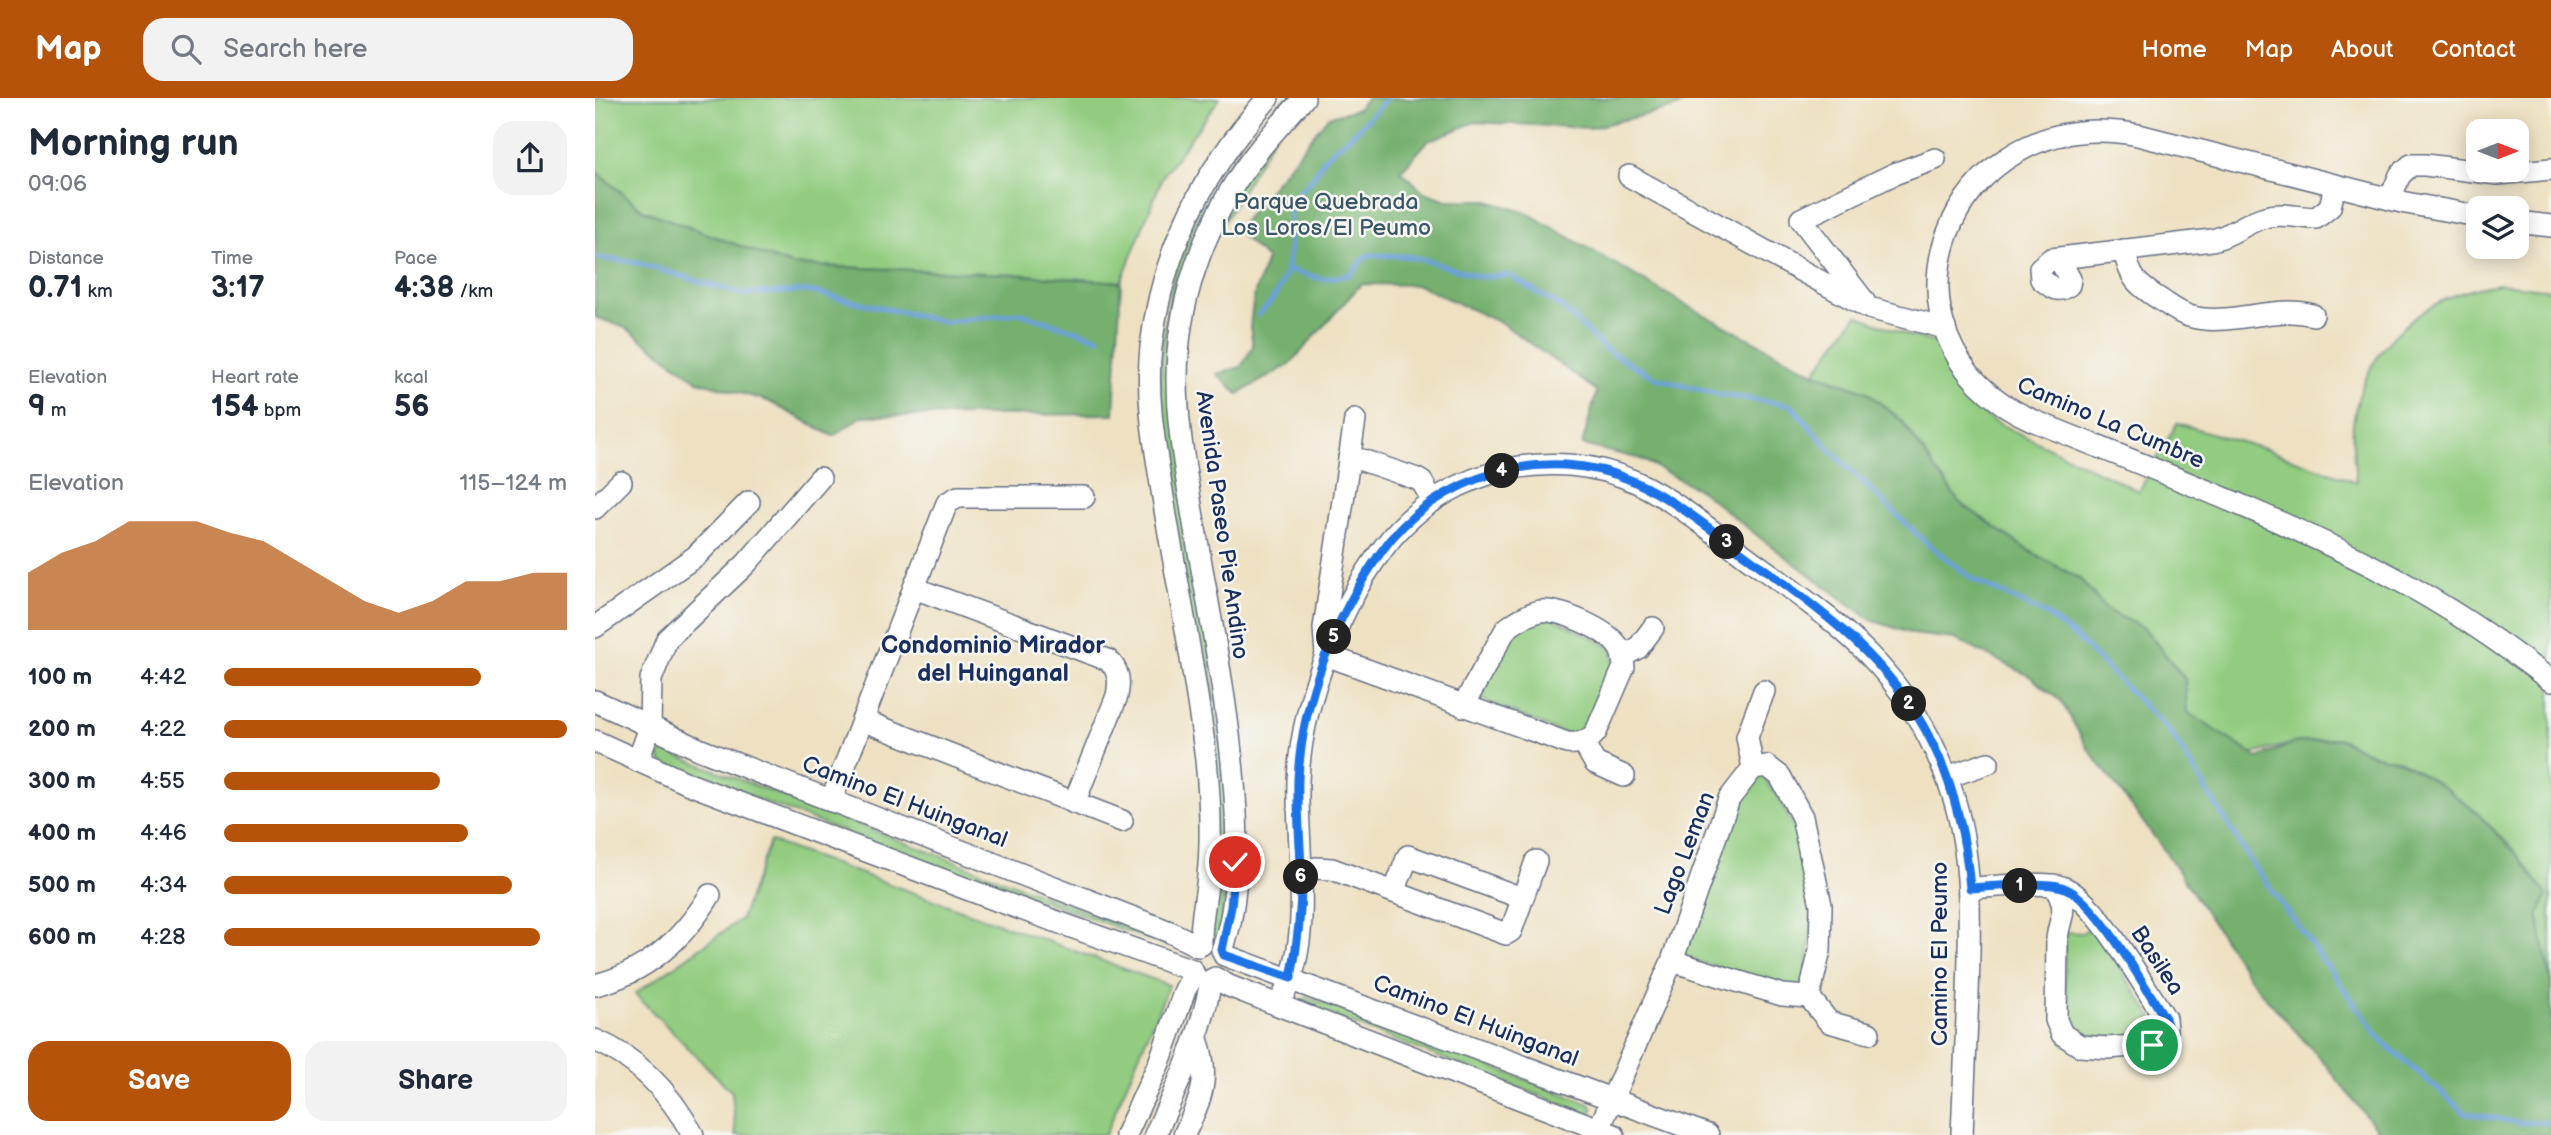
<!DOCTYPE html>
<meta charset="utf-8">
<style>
body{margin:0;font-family:"Balsamiq Sans",sans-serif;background:#f2f2f3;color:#1f2937;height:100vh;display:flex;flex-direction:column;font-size:26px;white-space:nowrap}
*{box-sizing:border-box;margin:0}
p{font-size:23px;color:#747a83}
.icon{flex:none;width:38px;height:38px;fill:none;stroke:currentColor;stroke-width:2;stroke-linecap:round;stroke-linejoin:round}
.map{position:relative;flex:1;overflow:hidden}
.sheet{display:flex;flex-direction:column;background:#fff;width:595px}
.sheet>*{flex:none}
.needle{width:46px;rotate:90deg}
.fabs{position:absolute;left:1871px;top:21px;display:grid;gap:14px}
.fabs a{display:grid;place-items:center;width:63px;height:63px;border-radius:14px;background:#fff;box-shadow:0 4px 18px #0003;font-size:35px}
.pin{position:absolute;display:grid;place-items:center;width:60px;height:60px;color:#fff;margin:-30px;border:4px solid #fff;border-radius:50%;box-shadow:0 2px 7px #0007}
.km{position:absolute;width:35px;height:35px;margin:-18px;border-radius:50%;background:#222;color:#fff;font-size:19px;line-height:35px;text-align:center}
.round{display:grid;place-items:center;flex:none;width:74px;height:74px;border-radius:21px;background:#f2f2f3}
.headline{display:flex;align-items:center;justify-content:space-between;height:119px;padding:0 28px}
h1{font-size:38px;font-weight:600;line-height:52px}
.metrics{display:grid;grid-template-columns:repeat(3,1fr);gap:10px;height:119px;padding:7px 28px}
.metrics div{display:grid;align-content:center}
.metrics b{font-size:30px;font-weight:600}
.metrics small{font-size:19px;font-weight:400}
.metrics p{font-size:19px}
.chart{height:196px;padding:14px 28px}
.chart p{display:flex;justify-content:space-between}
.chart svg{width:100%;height:126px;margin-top:7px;fill:#b45309;opacity:.7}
.cta{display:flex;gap:14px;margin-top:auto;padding:14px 28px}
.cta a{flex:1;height:80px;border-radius:21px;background:#b45309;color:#fff;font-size:28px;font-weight:600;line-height:80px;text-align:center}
.cta a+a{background:#f2f2f3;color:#1f2937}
ul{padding:0 28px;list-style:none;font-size:23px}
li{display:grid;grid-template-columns:112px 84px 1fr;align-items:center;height:52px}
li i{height:18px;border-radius:9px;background:#b45309}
header{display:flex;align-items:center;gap:42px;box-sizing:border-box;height:98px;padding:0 35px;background:#b45309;color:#fff}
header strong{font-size:33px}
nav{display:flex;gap:38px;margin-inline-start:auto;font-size:24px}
.search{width:490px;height:63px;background:#f2f2f3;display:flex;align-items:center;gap:18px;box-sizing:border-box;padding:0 24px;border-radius:21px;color:#747a83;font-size:26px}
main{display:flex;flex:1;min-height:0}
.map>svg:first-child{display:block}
</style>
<header>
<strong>Map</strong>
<div class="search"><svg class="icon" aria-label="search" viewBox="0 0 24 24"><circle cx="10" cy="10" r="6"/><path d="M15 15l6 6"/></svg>Search here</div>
<nav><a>Home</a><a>Map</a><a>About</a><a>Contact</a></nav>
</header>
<main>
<section class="sheet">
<div class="headline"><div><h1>Morning run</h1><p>09:06</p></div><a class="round"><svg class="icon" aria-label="share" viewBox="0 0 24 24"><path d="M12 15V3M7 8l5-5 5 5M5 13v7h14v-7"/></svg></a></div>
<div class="metrics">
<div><p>Distance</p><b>0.71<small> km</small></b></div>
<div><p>Time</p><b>3:17</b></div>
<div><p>Pace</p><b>4:38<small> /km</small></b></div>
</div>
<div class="metrics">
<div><p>Elevation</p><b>9<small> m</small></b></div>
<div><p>Heart rate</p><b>154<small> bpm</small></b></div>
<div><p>kcal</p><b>56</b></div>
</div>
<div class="chart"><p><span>Elevation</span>115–124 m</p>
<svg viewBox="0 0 160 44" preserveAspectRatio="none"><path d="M0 44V24L10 17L20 13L30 6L40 6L50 6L60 10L70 13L80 20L90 27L100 34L110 38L120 34L130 27L140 27L150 24L160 24V44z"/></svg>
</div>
<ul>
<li><b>100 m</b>4:42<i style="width:75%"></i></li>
<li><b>200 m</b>4:22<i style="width:100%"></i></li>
<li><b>300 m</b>4:55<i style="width:63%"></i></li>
<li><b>400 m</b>4:46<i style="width:71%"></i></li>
<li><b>500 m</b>4:34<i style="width:84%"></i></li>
<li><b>600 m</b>4:28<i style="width:92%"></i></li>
</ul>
<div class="cta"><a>Save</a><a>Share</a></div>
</section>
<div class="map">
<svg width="1956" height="1037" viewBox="0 0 1956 1037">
<rect width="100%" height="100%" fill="#f6f6f2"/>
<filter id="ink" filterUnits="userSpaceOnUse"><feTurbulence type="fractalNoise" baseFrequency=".0143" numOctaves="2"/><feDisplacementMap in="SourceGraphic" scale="14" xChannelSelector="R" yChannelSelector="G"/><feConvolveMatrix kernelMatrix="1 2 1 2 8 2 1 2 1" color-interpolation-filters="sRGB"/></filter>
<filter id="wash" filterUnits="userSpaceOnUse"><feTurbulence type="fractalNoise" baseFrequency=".00686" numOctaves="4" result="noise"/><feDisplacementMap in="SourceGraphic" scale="28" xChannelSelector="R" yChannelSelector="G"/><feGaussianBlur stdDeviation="1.57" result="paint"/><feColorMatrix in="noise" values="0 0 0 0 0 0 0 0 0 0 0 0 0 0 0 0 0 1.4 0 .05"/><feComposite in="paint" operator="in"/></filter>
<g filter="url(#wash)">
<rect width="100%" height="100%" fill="#eee1c2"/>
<!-- green -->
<g fill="#92cc80" stroke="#567e6f" stroke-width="2">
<polygon points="0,0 625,0 568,78 526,184 415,176 196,167 48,112 0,73"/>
<polygon points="690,0 701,0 579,210 621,613 632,700 631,789 624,840 618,842 614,837 621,784 565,316 566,254 571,219 578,180 604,111 636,62"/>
<path d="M1905 186 1956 192V885L1943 819 1921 755 1880 713 1850 690 1806 663 1778 657 1743 640 1699 645 1658 656 1591 614 1590 581 1549 530 1513 513 1485 481 1430 450 1364 404 1306 322 1270 293 1219 275 1262 217 1312 237 1342 245C1353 277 1370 301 1396 322L1544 393 1582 325 1673 352 1761 384C1760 365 1756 346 1758 326 1768 249 1829 195 1905 186Z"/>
<polygon points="957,519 1017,550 1019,571 991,634 972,637 881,599 916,538 929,526"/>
<polygon points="67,652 574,845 573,849 451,803 417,796 386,786 67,665 64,658"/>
<polygon points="1168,678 1187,706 1208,748 1220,807 1209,892 1085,859 1146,680"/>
<polygon points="175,743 574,887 510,1037 141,1037 137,994 40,896 146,821"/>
<polygon points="1497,828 1562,926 1562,931 1553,939 1490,942 1471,930 1469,834 1487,835"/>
<polygon points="713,899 995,1006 998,1011 995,1017 706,906 709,901"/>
</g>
<!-- forest -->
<g fill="#75b06e" stroke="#487066" stroke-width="2">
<polygon points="772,0 1099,0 1079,10 995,30 880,24 833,43 806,73 829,94 852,102 890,102 932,115 1091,207 1219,275 1270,293 1306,322 1364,404 1435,454 1485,481 1513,513 1549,530 1590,581 1592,614 1663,660 1699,645 1743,640 1778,657 1806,663 1850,690 1880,713 1921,755 1952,797 1943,819 1956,885 1956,1037 1786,1037 1730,966 1658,885 1572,756 1492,649 1466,603 1433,577 1360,541 1318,536 1276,522 1168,442 1105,392 1046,361 987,347 1002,293 908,226 823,187 766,186 695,266 643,296 622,276 646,269 658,248 655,228 659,197 672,161 641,133 733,19 762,11"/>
<polygon points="0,73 48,112 196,167 415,176 526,184 519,316 268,318 238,338 173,303 103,283 31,230 0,219"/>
</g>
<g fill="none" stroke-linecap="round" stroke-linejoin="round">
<!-- stream -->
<g stroke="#6da0d8" stroke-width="5">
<polyline points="0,158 3,160 39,164 147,196 213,193 350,224 424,215 504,240"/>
<polyline points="694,172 727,181 754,177 773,157 810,158 830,162 885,179 914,177 969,211 1010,251 1061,280 1126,297 1196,307 1238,355 1330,444 1379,482 1452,517 1483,541 1576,635 1657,765 1787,943 1869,1014 1924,1025 1956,1024"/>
<path d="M663 217C701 184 694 149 695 103L718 80 730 59 762 32 792 0"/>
</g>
</g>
</g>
<g filter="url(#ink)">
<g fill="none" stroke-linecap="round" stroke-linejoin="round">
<!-- minor casing -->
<g stroke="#656d81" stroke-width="24">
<g id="minor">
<polyline points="1034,78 1274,210 1350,230"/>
<polyline points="1795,101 1805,77 1816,67 1830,67 1903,76 1956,71"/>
<path d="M1883 118 1811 105 1543 37C1349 0 1263 245 1437 322 1557 371 1681 417 1796 478 1852 508 1906 544 1956 583"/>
<polyline points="1922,124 1956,128"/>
<path d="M1529 152C1535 181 1542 187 1566 202 1575 208 1584 215 1594 218 1632 230 1678 206 1718 217"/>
<path d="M1469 170 1475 181 1474 187C1462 196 1456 189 1446 181L1445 170 1456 161 1617 142C1637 138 1651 124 1670 119 1686 114 1705 120 1721 120L1735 109 1740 87"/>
<polyline points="1269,203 1206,121 1299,76 1340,61"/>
<path d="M760 322 729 530 731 557 972 645C984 646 994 644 1001 634L1029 569C1028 562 1028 554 1023 548 1012 532 964 510 945 513 932 516 921 523 911 531L868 608"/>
<polyline points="754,360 767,362 822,381 827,384 838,403"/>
<polyline points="0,410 26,384"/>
<path d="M319 490 513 562C524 572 525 583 522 598L479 705"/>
<polyline points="0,529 101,458 154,404"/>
<polyline points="1028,558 1043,550 1058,530"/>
<polyline points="0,603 106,652 575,834 603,848"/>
<polyline points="267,622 527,723"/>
<polyline points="0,643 94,686 401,802 597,872"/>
<polyline points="988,644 1000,665 1029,678"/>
<polyline points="43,663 55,629 56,581 72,541 151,466 225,380"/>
<polyline points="1158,670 1152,639 1169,593"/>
<polyline points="1352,679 1393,665"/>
<polyline points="236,703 352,405 363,399 489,399"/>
<polyline points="706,773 721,770 737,771 911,836 916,833 941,763"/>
<path d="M1375 790C1399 789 1445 783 1467 789 1500 799 1549 889 1570 920L1571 932 1562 946 1513 950 1485 948 1467 936 1461 922 1462 841C1465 814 1475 816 1459 787"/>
<polyline points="799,794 813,758 927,800"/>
<path d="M606 847C605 824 611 801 613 778 617 740 615 700 611 662 601 578 584 495 570 412 562 359 550 303 556 249 567 151 608 74 673 0"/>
<path d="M627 852C646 804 643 725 638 674 630 586 611 499 597 413 588 360 579 308 583 255 587 199 606 144 634 95 654 60 682 30 709 0"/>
<polyline points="629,857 1113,1037"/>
<polyline points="620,880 634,888 1019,1037"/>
<path d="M0 887C51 875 89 840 115 797"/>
<polyline points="1214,899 1234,924 1274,935"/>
<path d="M683 906C721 852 701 746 703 683 706 603 747 499 798 438 857 370 959 347 1041 384 1083 404 1120 436 1157 463 1245 526 1312 574 1352 680 1379 750 1375 823 1373 896 1371 943 1369 990 1367 1037"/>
<path d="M0 942C44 961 75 995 98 1037"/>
<polyline points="1004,1031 1077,863 1134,701 1158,670 1172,668 1185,678 1207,719 1226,807 1225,852 1214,899 1187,897 1077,863"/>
<polyline points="531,1037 564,965 590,892 599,876"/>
<path d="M560 1037C583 986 607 937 616 882"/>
<path d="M589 1037C606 1000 616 981 602 941"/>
</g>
</g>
<!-- minor -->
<use href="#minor" stroke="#fff" stroke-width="21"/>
</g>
</g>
<g fill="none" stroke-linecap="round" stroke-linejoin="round" filter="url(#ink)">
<!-- route casing -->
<g stroke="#fff" stroke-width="14">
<path id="route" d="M640 764 636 809 627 852 629 857 696 880C703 844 707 808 706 771 705 741 702 711 703 681 707 601 740 519 786 454 841 376 951 345 1038 383 1083 403 1122 437 1161 465 1223 510 1282 553 1323 619 1355 671 1370 729 1375 790 1399 789 1445 783 1467 789 1501 799 1549 889 1570 920 1574 932 1570 943 1557 947"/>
</g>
<!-- route -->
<use href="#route" stroke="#1a73e8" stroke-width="9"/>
</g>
<g text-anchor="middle" stroke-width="5" stroke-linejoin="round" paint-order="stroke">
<!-- park labels -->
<g font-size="23" fill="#395666" stroke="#f6f6f2">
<text x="731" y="111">Parque Quebrada<tspan x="731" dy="26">Los Loros/El Peumo</tspan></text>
</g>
<!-- street labels -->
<g font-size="23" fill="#1b2f5e" stroke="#f6f6f2">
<text transform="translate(1516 324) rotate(23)" y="8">Camino La Cumbre</text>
<text transform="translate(628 427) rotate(82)" y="8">Avenida Paseo Pie Andino</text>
<text transform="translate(310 703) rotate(21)" y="8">Camino El Huinganal</text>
<text transform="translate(1089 755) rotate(-69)" y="8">Lago Leman</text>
<text transform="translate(1344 856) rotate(-90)" y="8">Camino El Peumo</text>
<text transform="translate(1563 862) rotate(57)" y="8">Basilea</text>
<text transform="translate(881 922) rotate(21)" y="8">Camino El Huinganal</text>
</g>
<!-- neighbourhood labels -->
<g font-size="24" font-weight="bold" fill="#1b2f5e" stroke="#f6f6f2">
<text x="398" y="555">Condominio Mirador<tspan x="398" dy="28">del Huinganal</tspan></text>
</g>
</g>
</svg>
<div class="fabs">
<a><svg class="needle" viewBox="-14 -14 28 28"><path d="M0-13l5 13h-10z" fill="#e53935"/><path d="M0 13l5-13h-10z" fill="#747a83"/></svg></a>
<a><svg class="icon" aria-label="layers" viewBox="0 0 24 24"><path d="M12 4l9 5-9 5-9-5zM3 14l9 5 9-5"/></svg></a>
</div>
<div class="pin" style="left:1557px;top:947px;background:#1e9e55"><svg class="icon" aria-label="arrive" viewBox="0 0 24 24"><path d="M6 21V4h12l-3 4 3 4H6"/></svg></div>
<div class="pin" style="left:640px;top:764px;background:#d93025"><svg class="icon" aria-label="check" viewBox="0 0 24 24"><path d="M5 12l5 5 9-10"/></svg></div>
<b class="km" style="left:1425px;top:788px">1</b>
<b class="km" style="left:1314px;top:606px">2</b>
<b class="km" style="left:1132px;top:444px">3</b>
<b class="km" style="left:907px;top:373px">4</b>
<b class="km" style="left:739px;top:539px">5</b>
<b class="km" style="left:706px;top:779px">6</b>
</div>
</main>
